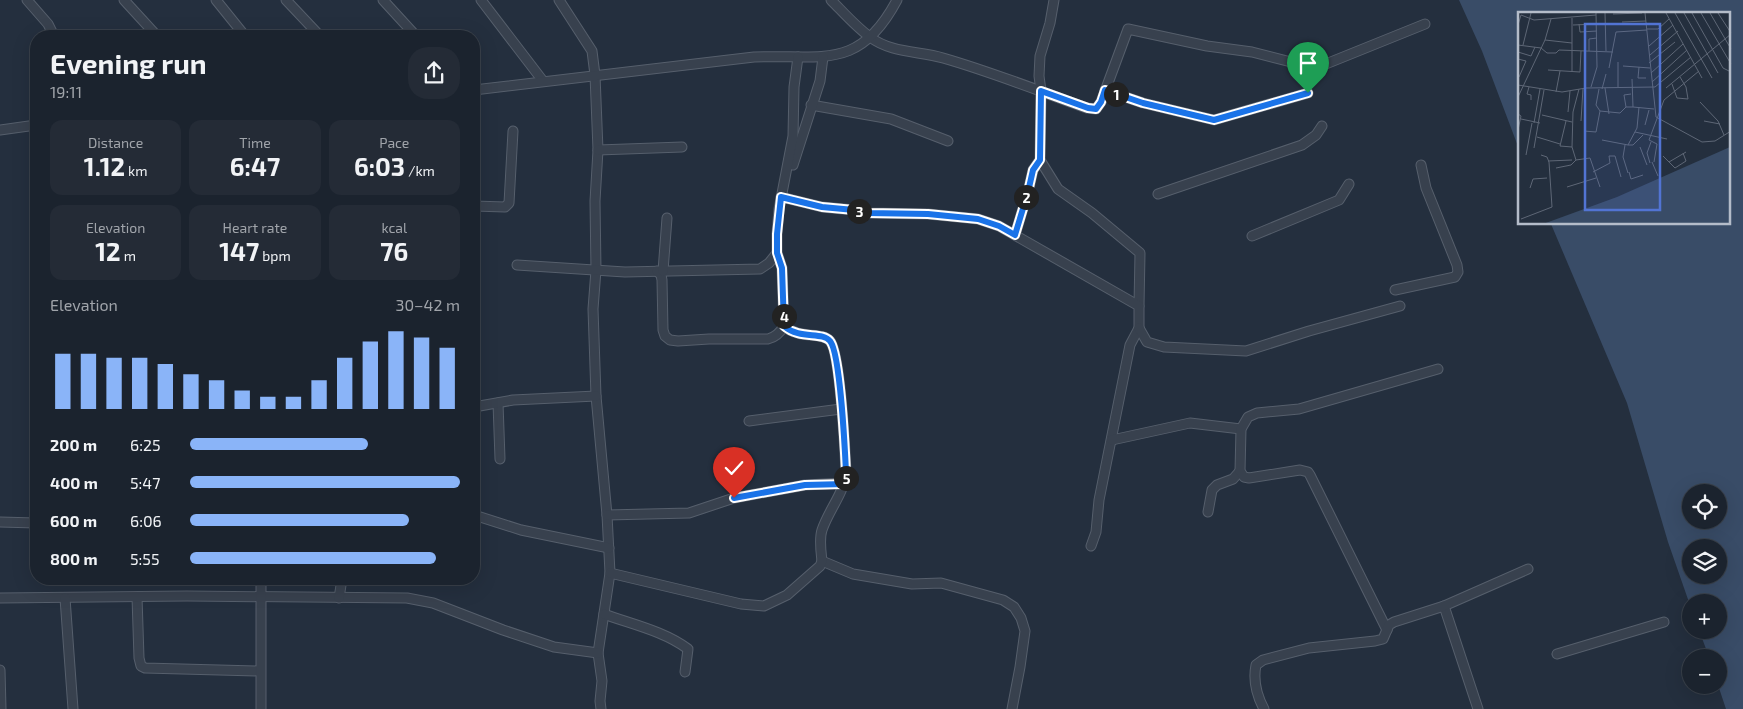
<!DOCTYPE html>
<meta charset="utf-8">
<style>
body{margin:0;font-family:"Exo 2",sans-serif;background:#242b36;color:#f1f3f6;height:100vh;display:flex;flex-direction:column;font-size:19px;white-space:nowrap}
*{box-sizing:border-box;margin:0}
p{font-size:16px;color:#a0a4aa}
.icon{flex:none;width:28px;height:28px;fill:none;stroke:currentColor;stroke-width:2;stroke-linecap:round;stroke-linejoin:round}
.map{position:relative;flex:1;overflow:hidden}
.drawer{position:absolute;left:30px;top:30px;width:450px;height:555px;display:flex;flex-direction:column;background:#1b232e;border-radius:20px;box-shadow:0 5px 20px #0002,0 0 0 1px #39404a}
.drawer>*{flex:none}
.fabs{position:absolute;left:1682px;top:484px;display:grid;gap:10px}
.fabs a{display:grid;place-items:center;width:45px;height:45px;border-radius:50%;background:#1b232e;box-shadow:0 5px 20px #0002,0 0 0 1px #39404a;font-size:25px}
.pin{position:absolute;display:grid;place-items:center;width:42px;height:42px;color:#fff;margin:-51px -21px;border-radius:50% 50% 50% 0;rotate:-45deg;box-shadow:0 0 5px #0007}
.pin .icon{rotate:45deg}
.km{position:absolute;width:25px;height:25px;margin:-12px;border-radius:50%;background:#222;color:#fff;font-size:14px;line-height:25px;text-align:center}
.round{display:grid;place-items:center;flex:none;width:52px;height:52px;border-radius:20px;background:#242b36}
.summary{display:flex;align-items:center;justify-content:space-between;height:85px;padding:0 20px}
h1{font-size:28px;font-weight:700;line-height:38px}
.stats{display:grid;grid-template-columns:repeat(3,1fr);gap:8px;height:85px;padding:5px 20px}
.stats div{display:grid;align-content:center;border-radius:12px;background:#242b36;text-align:center}
.stats b{font-size:25px;font-weight:700}
.stats small{font-size:14px;font-weight:400}
.stats p{font-size:14px}
.chart{height:140px;padding:10px 20px}
.chart p{display:flex;justify-content:space-between}
.chart svg{width:100%;height:90px;margin-top:5px;stroke:#8ab4f8;stroke-width:6}
ul{padding:0 20px;list-style:none;font-size:16px}
li{display:grid;grid-template-columns:80px 60px 1fr;align-items:center;height:38px}
li i{height:12px;border-radius:6px;background:#8ab4f8}
.map>svg:first-child{display:block}
</style>
<div class="map">
<svg width="1743" height="709" viewBox="0 0 1743 709">
<rect width="100%" height="100%" fill="#242f3e"/>
<!-- water -->
<path fill="#394c67" fill-rule="evenodd" d="M1459 0H1743V709H1726L1718 685 1719 658 1709 657 1699 630H1719V602H1691V608L1668 542 1627 403 1551 224H1729V14H1519V149L1482 51ZM1691 492H1719V520H1691ZM1691 548H1719V575H1691Z"/>
<g fill="none" stroke-linecap="round" stroke-linejoin="round">
<!-- minor casing -->
<g stroke="#565f6c" stroke-width="11">
<g id="minor">
<polyline points="27,0 48,24 54,36"/>
<polyline points="124,0 157,36"/>
<polyline points="216,0 245,36"/>
<polyline points="286,0 320,36"/>
<polyline points="383,0 416,36"/>
<polyline points="481,0 543,81"/>
<polyline points="559,0 592,51 595,75 598,150 595,201 596,270 593,309 596,396 607,515 610,573 598,653 602,681 600,701 601,709"/>
<path d="M831 0C843 12 856 27 870 37 891 53 918 51 943 58 992 72 1039 91 1087 108L1096 109 1101 102 1128 29 1207 46 1252 52 1295 63"/>
<polyline points="1301,74 1425,24"/>
<path d="M474 90 754 57C821 54 859 72 897 0"/>
<polyline points="1105,90 1143,103 1214,120 1308,93"/>
<polyline points="811,105 891,119 948,141"/>
<polyline points="0,130 36,125"/>
<polyline points="598,150 682,147"/>
<polyline points="1040,160 1058,189 1092,213 1140,253 1139,306"/>
<polyline points="793,165 820,81 823,57"/>
<polyline points="1158,194 1302,145 1316,135 1322,126"/>
<polyline points="781,197 822,207 854,210 868,213 928,214 978,219 999,226 1139,306 1139,328 1130,345 1099,500 1096,532 1091,546"/>
<polyline points="474,206 505,207 509,203 513,131"/>
<polyline points="1015,235 1028,192 1033,170 1040,160 1041,91 1039,76 1040,56 1050,23 1054,0"/>
<polyline points="1252,236 1339,200 1349,184"/>
<polyline points="517,265 625,272 760,269 769,263 777,253"/>
<path d="M657 271 661 275 662 280 663 330 665 336 670 340 678 341 709 339H768C776 337 780 333 784 326"/>
<polyline points="663,271 667,218"/>
<polyline points="1395,290 1455,277 1458,272 1457,265 1426,188 1421,165"/>
<polyline points="1139,328 1147,342 1164,347 1246,351 1309,331 1400,306"/>
<polyline points="498,403 500,459"/>
<polyline points="474,407 513,400 596,396"/>
<polyline points="749,421 841,409"/>
<polyline points="1112,440 1190,423 1241,429"/>
<polyline points="1208,512 1212,490 1217,485 1233,479 1240,471"/>
<polyline points="474,515 521,530 609,548"/>
<polyline points="607,515 689,513 734,498 805,485 845,483"/>
<polyline points="0,522 36,523"/>
<polyline points="822,561 853,574 912,584 941,583 1003,600 1014,607 1021,618 1025,631 1020,667 1012,709"/>
<path d="M610 573 741 604 764 606 787 595 820 566 822 561C821 552 819 539 822 530 829 509 844 494 846 472 845 451 840 352 830 341 822 331 800 340 784 326L782 268 777 253V234L779 209 793 136 794 87 798 57"/>
<polyline points="137,597 139,658 141,666 145,668 260,671"/>
<polyline points="0,598 187,596 407,598 433,603 503,630 554,647 598,653"/>
<polyline points="65,598 73,709"/>
<polyline points="339,598 342,579"/>
<polyline points="1444,606 1478,709"/>
<path d="M604 614C631 624 664 631 688 649L685 672"/>
<polyline points="1387,630 1310,475 1308,472 1300,470 1249,478 1244,477 1240,471 1241,429 1248,417 1257,413 1299,409 1438,369"/>
<polyline points="1557,654 1664,622"/>
<polyline points="0,670 1,709"/>
<polyline points="261,709 261,579"/>
<path d="M1264 709C1257 696 1253 680 1256 665L1263 660 1309 648 1375 641 1383 639 1389 625 1394 622 1444 606 1528 569"/>
</g>
</g>
<!-- minor -->
<use href="#minor" stroke="#38414e" stroke-width="9"/>
</g>
<g fill="none" stroke-linecap="round" stroke-linejoin="round">
<!-- route casing -->
<g stroke="#fff" stroke-width="10">
<path id="route" d="M734 498 805 485 845 484 846 472C845 451 840 352 830 341 822 331 800 340 784 326L782 268 777 253V234L781 197 822 207 854 210 868 213 928 214 978 219 999 226 1015 235 1028 192 1033 170 1040 160 1041 91 1088 108 1096 109 1101 102 1105 90 1143 103 1214 120 1308 93"/>
</g>
<!-- route -->
<use href="#route" stroke="#1a73e8" stroke-width="6"/>
</g>
<!-- overview -->
<g transform="translate(1518 12)">
<rect width="212" height="212" fill="#242f3e"/>
<path d="M212 135V212H25L99 185Z" fill="#394c67"/>
<path fill="none" stroke="#5e6776" stroke-width="1" d="M87 1 88 39M127 1 138 105 184 130 197 129 213 119M148 1 184 66M157 1 194 66M166 1 200 61M174 1 205 56 213 60M183 1 213 52M192 1 213 37M200 1 213 21M95 2 124 1M104 10 128 9M61 12 62 20 79 19M0 13 3 3 16 8 78 3M55 13 79 12M129 17H140L151 7M27 28 54 31M0 33 23 36 29 41H38L41 38 95 40M5 33 13 1M131 34 155 13M71 39V27L79 26M0 40 13 44 17 35M132 43 160 19M0 47 8 49 1 65M100 50V75M131 51 157 30M105 54 132 56M121 55 120 66H128M91 56 98 20 129 18M30 58 62 60 63 39M54 60V6M133 61 165 32M114 67 115 95M134 70 169 38M154 72 159 86 170 87 168 75 162 65M0 73 44 80 68 76 137 75 173 45M11 75 9 82 13 83V88M73 75 79 55 78 1M87 76 91 102M148 76 213 22M61 77 55 100 54 135 58 148 72 146 82 175M81 77 78 93 82 99 102 101 108 95H115L136 97M84 77 88 62M38 80 42 59M0 85 27 28 33 7M182 90 200 109 206 123M108 95 106 83 113 82M50 100 52 79M0 102 3 104 0 118M24 103 54 110M3 107 22 111M48 109 42 134 54 135M63 109 65 76M186 109 202 112M16 111 22 77M127 113 131 98M66 119 78 120 82 99M117 120 149 127M19 125 42 132M84 128 110 133 119 116 121 95M107 133 105 145 110 161M110 133H115L125 123M122 135 129 153M16 136 26 78M8 143 14 111M145 144 157 156 168 149 165 141M30 149 54 148M134 150 140 164M136 150 139 132 131 128 146 88 181 59M151 150 168 140M132 151 129 141 133 130M38 156 53 153 58 148M75 160 92 151 91 144H97L103 165M111 160 113 167 125 163M49 175 78 166M12 176 15 167 29 166M3 207 34 195 31 150 29 145 23 143"/>
<path fill="#5274d3" fill-opacity="0.15" stroke="#5274d3" stroke-width="2.5" d="M67 12H142V198H67Z"/>
<rect width="212" height="212" fill="none" stroke="#b4bcc9" stroke-width="2.5"/>
</g>
</svg>
<div class="fabs">
<a><svg class="icon" aria-label="locate" viewBox="0 0 24 24"><circle cx="12" cy="12" r="6"/><path d="M12 2v4M12 18v4M2 12h4M18 12h4"/></svg></a>
<a><svg class="icon" aria-label="layers" viewBox="0 0 24 24"><path d="M12 4l9 5-9 5-9-5zM3 14l9 5 9-5"/></svg></a>
<a>+</a>
<a>−</a>
</div>
<div class="pin" style="left:1308px;top:93px;background:#1e9e55"><svg class="icon" aria-label="arrive" viewBox="0 0 24 24"><path d="M6 21V4h12l-3 4 3 4H6"/></svg></div>
<div class="pin" style="left:734px;top:498px;background:#d93025"><svg class="icon" aria-label="check" viewBox="0 0 24 24"><path d="M5 12l5 5 9-10"/></svg></div>
<b class="km" style="left:1116px;top:94px">1</b>
<b class="km" style="left:1026px;top:197px">2</b>
<b class="km" style="left:859px;top:211px">3</b>
<b class="km" style="left:784px;top:316px">4</b>
<b class="km" style="left:846px;top:478px">5</b>
<section class="drawer">
<div class="summary"><div><h1>Evening run</h1><p>19:11</p></div><a class="round"><svg class="icon" aria-label="share" viewBox="0 0 24 24"><path d="M12 15V3M7 8l5-5 5 5M5 13v7h14v-7"/></svg></a></div>
<div class="stats">
<div><p>Distance</p><b>1.12<small> km</small></b></div>
<div><p>Time</p><b>6:47</b></div>
<div><p>Pace</p><b>6:03<small> /km</small></b></div>
</div>
<div class="stats">
<div><p>Elevation</p><b>12<small> m</small></b></div>
<div><p>Heart rate</p><b>147<small> bpm</small></b></div>
<div><p>kcal</p><b>76</b></div>
</div>
<div class="chart"><p><span>Elevation</span>30–42 m</p>
<svg viewBox="0 0 160 44" preserveAspectRatio="none"><path d="M5 44V17M15 44V17M25 44V19M35 44V19M45 44V22M55 44V27M65 44V30M75 44V35M85 44V38M95 44V38M105 44V30M115 44V19M125 44V11M135 44V6M145 44V9M155 44V14"/></svg>
</div>
<ul>
<li><b>200 m</b>6:25<i style="width:66%"></i></li>
<li><b>400 m</b>5:47<i style="width:100%"></i></li>
<li><b>600 m</b>6:06<i style="width:81%"></i></li>
<li><b>800 m</b>5:55<i style="width:91%"></i></li>
</ul>
</section>
</div>
